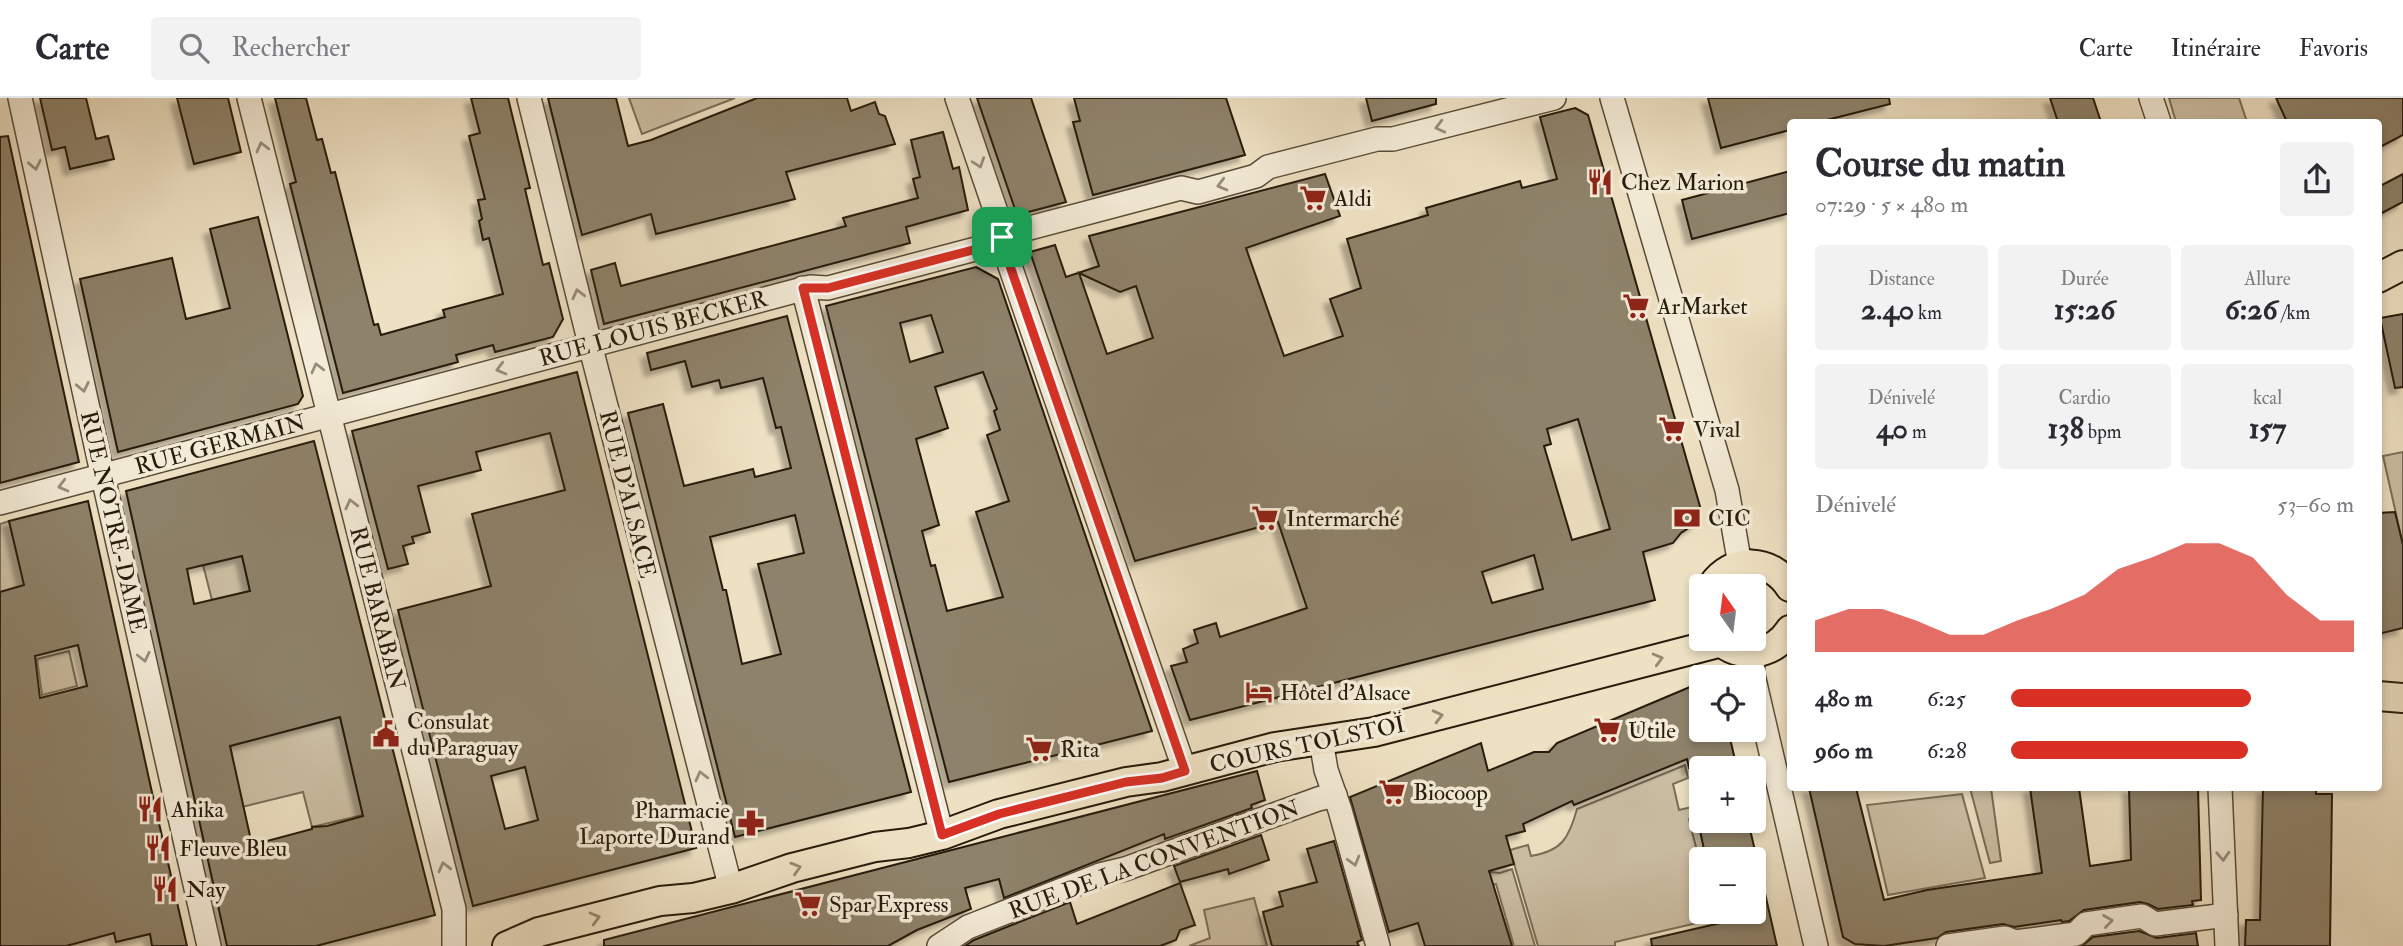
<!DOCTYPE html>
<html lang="fr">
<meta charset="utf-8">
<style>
body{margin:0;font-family:"IM FELL Double Pica",serif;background:#f2f2f3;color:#2b2b33;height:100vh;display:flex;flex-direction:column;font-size:26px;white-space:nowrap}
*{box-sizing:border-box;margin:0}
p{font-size:23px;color:#7c7c81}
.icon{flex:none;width:38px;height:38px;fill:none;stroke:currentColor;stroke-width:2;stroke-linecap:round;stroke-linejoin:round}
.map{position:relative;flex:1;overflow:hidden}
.side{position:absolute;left:1787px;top:21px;width:595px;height:672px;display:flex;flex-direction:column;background:#fff;border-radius:7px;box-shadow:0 4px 10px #0003}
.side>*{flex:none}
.needle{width:46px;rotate:346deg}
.controls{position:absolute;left:1689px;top:476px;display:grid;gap:14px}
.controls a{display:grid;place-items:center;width:77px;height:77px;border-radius:7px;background:#fff;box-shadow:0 4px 10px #0003;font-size:35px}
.pin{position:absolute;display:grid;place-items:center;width:60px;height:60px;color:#fff;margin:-30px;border-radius:14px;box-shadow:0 4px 10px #0006}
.round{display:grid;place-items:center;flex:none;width:74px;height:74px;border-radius:7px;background:#f2f2f3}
.head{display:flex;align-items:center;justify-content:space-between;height:119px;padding:0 28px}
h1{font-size:38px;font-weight:700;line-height:52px}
.figures{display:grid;grid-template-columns:repeat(3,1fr);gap:10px;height:119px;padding:7px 28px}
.figures div{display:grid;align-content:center;border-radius:7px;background:#f2f2f3;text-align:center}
.figures b{font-size:30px;font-weight:700}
.figures small{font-size:19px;font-weight:400}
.figures p{font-size:19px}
.chart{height:196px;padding:14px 28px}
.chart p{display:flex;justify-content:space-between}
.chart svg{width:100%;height:126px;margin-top:7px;fill:#d93025;opacity:.7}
ul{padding:0 28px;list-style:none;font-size:23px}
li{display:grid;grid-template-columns:112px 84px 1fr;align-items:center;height:52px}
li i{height:18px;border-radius:9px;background:#d93025}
header{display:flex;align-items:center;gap:42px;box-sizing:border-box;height:98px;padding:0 35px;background:#fff;border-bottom:2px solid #e1e1e2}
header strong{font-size:33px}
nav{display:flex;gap:38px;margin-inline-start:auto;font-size:24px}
.search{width:490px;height:63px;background:#f2f2f3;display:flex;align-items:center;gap:18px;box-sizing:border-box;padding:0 24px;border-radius:7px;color:#7c7c81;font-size:26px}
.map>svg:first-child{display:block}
</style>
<header>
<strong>Carte</strong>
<div class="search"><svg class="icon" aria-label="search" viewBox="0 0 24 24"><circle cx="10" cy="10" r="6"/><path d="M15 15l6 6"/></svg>Rechercher</div>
<nav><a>Carte</a><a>Itinéraire</a><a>Favoris</a></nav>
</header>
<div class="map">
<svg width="2403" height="848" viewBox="0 0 2403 848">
<defs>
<filter id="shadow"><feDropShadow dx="-6" dy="6" stdDeviation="2" flood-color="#0004"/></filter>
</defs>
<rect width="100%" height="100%" fill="#eee1c3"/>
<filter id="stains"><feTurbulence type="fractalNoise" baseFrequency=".00286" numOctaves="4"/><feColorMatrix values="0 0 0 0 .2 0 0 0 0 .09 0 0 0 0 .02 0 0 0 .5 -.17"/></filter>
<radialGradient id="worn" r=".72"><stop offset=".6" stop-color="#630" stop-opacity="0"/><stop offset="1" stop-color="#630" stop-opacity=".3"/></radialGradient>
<!-- green -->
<g fill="#ccbfa4" stroke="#7a6d58" stroke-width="2">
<polygon points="629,0 735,0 642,36"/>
<polygon points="2169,0 2239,0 2247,24 2176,24"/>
<polygon points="2403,354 2403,447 2383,358"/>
<polygon points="9,423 25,487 0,494 0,426"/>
<polygon points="242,458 250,493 212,502 203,467"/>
<polygon points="69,553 77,588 42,597 37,561"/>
<polygon points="340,619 363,717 312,729 303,694 242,709 230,648"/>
<path d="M1685 667 1688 680 1673 686 1679 712 1692 709 1695 719 1689 721 1701 769V814H1736V816L1615 844V848H1538L1510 752 1528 747 1531 758C1562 753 1569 740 1577 711Z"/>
<polygon points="1970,690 1991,690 2001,763 1990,765"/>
<polygon points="1962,696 1985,780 1888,797 1867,707"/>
<polygon points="1512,771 1535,848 1514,848 1496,786 1457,797 1429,793 1491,774 1500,775"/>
<polygon points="1254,800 1267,848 1189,848 1210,840 1204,812"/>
</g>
<!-- building -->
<g fill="#8e826b" stroke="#271b0b" stroke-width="2" fill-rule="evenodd" filter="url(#shadow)">
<polygon points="40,0 86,0 96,41 108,38 114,61 70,71 65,49 52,52"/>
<polygon points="177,0 228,0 241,54 194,66"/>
<polygon points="275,0 306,0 317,42 322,41 331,75 335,74 374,227 378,226 381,237 445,219 443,212 503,196 489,140 483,142 479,123 482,121 478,102 485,101 469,38 480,35 471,0 508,0 530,90 525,91 543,167 549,165 563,221 553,239 495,254 493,247 456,257 458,264 343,295 290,86 296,84"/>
<polygon points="548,0 616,0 628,48 651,42 757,0 847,0 851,13 875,4 879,16 885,18 895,46 786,74 795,101 656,136 651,116 582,137"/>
<polygon points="977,0 1031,0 1066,104 1017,117"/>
<polygon points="1074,0 1226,0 1245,57 1093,97 1073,24 1080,23"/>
<polygon points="1366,0 1436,0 1436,6 1372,23"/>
<polygon points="1708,0 1889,0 1890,6 1819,24 1790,24 1790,32 1721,50"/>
<polygon points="2050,0 2093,0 2101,24 2058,24"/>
<polygon points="2276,0 2403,0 2403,37 2378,50 2378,24 2287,24"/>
<path d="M1575 10 1588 17 1701 412 1696 425 1681 435 1673 445 1643 454 1655 502 1190 622 1171 568 1187 564 1183 551 1198 545 1194 532 1216 525 1220 539 1307 510 1278 424 1135 463 1030 154 1055 147 1066 179 1099 168 1089 138 1325 76 1340 118 1246 150 1284 258 1343 238 1330 201 1361 190 1347 141 1428 117 1426 110 1520 83 1522 90 1557 81 1540 19ZM1079 175 1120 194 1136 188 1153 240 1107 256ZM1578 321 1610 431 1572 442 1544 348 1551 346 1547 331ZM1534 457 1543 491 1492 505 1482 474Z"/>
<polygon points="943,34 953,71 959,69 968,112 906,129 910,145 604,226 591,172 615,165 621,188 846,128 843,120 918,100 913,81 920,79 911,42"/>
<polygon points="8,38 79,364 0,385 0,39"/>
<polygon points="1790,73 1790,115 1692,141 1682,102"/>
<polygon points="2403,76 2403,104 2378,117 2378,89"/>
<polygon points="258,119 303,298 298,306 118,354 80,181 172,160 186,221 230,210 210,131"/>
<path d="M976 169 998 181 1152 633 949 684 826 208ZM931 217 943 254 910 264 900 225ZM983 274 997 311 994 313 1000 332 987 337 1009 403 976 414 1003 499 947 513 935 467 931 468 922 433 939 427 916 341 948 330 935 289Z"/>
<polygon points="2403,216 2403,289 2395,290 2380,220"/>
<path d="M787 218 911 694 735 739 628 315 663 306 684 388 753 371 755 379 791 370 781 329 776 330 763 280 721 290 719 282 692 289 685 263 651 272 647 255ZM795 417 804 455 758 466 781 556 742 566 726 492H723L710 439Z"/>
<path d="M577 274 696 750 473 808 398 512 491 488 472 416 565 392 550 335 476 354 481 372 418 388 430 434 412 439 414 445 403 448 408 466 388 471 352 333ZM525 669 538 722 505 731 491 678Z"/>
<path d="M314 343 435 817 316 848H227L126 393ZM242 458 250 493 194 506 187 471ZM340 619 363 718 327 728 312 729V731L252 747 230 648Z"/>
<path d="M88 403 151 690 187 848H152L150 836 116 844 114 835 66 848H0V494L24 487 9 423ZM78 547 87 588 40 600 35 558Z"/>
<polygon points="2395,414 2403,447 2403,530 2378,536 2378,415"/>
<polygon points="1690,589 1692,599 1701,597 1701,632 1728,632 1737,670 1689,670 1687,661 1574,707 1572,703 1523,726 1525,733 1506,738 1514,766 1489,773 1512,848 1425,848 1418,825 1389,834 1350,699 1481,645 1488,673 1534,654 1549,654 1557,645"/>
<polygon points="1257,673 1265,702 1251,707 1252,710 1165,741 1164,736 1004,800 999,781 965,790 971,811 917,832 888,848 604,848 604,842"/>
<polygon points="1809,690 1856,690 1884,802 1927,792 2042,775 2030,690 2079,690 2090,768 2131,762 2129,690 2198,690 2201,802 2192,803 2193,807 2158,811 2148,806 2140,804 2084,812 2069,823 2062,824 2061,822 2014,829 2003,826 1946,834 1937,840 1884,848 1855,846 1843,839"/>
<polygon points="2263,690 2316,690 2316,696 2332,696 2330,848 2245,848 2246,822 2260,822"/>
<polygon points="1698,723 1748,723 1757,761 1706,761"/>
<polygon points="1261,737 1269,762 1229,776 1228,771 1180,784 1174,768"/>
<polygon points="1334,743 1362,842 1357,844 1359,848 1272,848 1263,814 1283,808 1279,794 1317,784 1307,751"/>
<polygon points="1754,778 1761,778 1777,848 1652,848 1651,841 1742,820 1740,814 1754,814"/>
<polygon points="1180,785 1195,827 1180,832 1176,842 1160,848 965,848 974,842 1070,804 1077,826"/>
<polygon points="2139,833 2157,840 2196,835 2198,848 2082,848 2093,839"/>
</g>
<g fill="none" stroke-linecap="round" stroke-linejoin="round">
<!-- minor casing -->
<g stroke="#594c39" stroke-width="26">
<g id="minor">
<polyline points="20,0 99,361 209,848"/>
<polyline points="249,0 454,811 454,848"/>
<polyline points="529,0 593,258 731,791"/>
<polyline points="957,0 995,111 1010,168 1185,673"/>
<polyline points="1612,0 1727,392 1740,467"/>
<polyline points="2151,0 2159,24"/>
<polyline points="803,190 942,737"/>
<polyline points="0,405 810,189 828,190 983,149 1011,135 1181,90 1198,94 1256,78 1268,69 1377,41 1393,41 1554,0"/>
<polyline points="1752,556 1753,577 1816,848"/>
<polyline points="1321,642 1326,672 1340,712 1378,848"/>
<polyline points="2220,690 2227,848"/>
<polyline points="939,848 968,829 1100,777 1125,771 1318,701 1335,697"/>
<polyline points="1948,848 2005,840 2015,844 2076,836 2086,826 2142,818 2155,826 2226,817"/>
</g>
</g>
<!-- major casing -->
<g stroke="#271b0b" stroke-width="32">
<g id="major">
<polyline points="2378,180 2403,167"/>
<path d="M1712 488C1732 458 1771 460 1790 489"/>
<path d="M1718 541C1740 563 1774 557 1790 532"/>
<polyline points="2378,598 2403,600"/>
<polyline points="507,848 539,834 660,803 693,800 731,791 792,770 875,749 909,745 942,737 999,716 1126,684 1162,679 1275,649 1374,634 1722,544"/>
</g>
</g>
<!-- minor -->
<use href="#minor" stroke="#f4ecd8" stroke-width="23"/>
<!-- major -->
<use href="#major" stroke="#eee1c3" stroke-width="28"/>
</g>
<!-- one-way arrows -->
<defs><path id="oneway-chevron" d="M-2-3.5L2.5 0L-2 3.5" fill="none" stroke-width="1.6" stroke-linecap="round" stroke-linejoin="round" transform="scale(1.75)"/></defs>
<g stroke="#988e7c">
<use href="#oneway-chevron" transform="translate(1440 29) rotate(166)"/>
<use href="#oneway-chevron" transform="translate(262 49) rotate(-104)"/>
<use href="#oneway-chevron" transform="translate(979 65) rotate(71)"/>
<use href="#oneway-chevron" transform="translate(35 67) rotate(78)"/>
<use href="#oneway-chevron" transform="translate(1222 87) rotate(165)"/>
<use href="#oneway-chevron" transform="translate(578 196) rotate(-104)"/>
<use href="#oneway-chevron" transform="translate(317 270) rotate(-104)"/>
<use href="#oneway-chevron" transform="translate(501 271) rotate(165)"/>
<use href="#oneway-chevron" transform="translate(83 289) rotate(78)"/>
<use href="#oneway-chevron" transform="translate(63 388) rotate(165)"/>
<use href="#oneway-chevron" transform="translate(351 406) rotate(-104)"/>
<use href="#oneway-chevron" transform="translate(144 559) rotate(77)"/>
<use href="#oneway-chevron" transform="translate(701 678) rotate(-104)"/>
<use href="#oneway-chevron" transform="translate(2223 758) rotate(87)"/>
<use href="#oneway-chevron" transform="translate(1354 763) rotate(74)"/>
<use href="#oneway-chevron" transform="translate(444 769) rotate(-104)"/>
<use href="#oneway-chevron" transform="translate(2108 823) rotate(-8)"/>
</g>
<g stroke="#948870">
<use href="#oneway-chevron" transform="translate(1658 561) rotate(-15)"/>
<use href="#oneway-chevron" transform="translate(1438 618) rotate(-14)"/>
<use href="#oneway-chevron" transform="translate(796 770) rotate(-17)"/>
<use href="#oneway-chevron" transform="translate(595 820) rotate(-15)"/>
</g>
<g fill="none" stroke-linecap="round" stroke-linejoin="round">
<!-- route casing -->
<g stroke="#fff" stroke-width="14">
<polygon id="route" points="1002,139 1010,168 1185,673 1162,680 1126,684 999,716 942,737 803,190 828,190 973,152"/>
</g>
<!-- route -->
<use href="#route" stroke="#d93025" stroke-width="9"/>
</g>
<!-- icons -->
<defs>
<g id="restaurant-bare" transform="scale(2.1)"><path d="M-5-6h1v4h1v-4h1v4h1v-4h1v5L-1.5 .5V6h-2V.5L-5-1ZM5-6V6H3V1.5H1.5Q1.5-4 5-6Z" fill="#8f2418" stroke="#f4ecd8" stroke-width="2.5" paint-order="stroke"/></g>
<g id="supermarket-bare" transform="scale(2.1)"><path d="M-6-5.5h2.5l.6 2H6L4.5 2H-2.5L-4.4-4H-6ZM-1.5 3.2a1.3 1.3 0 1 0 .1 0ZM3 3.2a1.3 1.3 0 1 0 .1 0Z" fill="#8f2418" stroke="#f4ecd8" stroke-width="2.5" paint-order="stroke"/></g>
<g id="bank-bare" transform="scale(2.1)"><path d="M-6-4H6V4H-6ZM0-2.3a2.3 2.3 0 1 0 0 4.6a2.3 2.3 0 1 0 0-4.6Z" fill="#8f2418" stroke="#f4ecd8" stroke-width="2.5" paint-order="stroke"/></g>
<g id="hotel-bare" transform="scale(2.1)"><path d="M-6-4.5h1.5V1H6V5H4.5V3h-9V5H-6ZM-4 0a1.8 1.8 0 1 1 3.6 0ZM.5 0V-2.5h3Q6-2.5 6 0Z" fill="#8f2418" stroke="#f4ecd8" stroke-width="2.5" paint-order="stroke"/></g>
<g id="civic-bare" transform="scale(2.1)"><path d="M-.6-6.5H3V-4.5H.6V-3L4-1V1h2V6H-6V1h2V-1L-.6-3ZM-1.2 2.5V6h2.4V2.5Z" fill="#8f2418" stroke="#f4ecd8" stroke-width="2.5" paint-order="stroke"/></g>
<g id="pharmacy-bare" transform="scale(2.1)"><path d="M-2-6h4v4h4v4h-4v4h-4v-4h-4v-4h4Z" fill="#8f2418" stroke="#f4ecd8" stroke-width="2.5" paint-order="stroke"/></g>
</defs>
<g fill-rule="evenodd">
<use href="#restaurant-bare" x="1600" y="84"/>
<use href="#supermarket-bare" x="1313" y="100"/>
<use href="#supermarket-bare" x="1636" y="208"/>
<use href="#supermarket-bare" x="1672" y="331"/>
<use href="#supermarket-bare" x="1265" y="420"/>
<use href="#bank-bare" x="1687" y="420"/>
<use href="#hotel-bare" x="1259" y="594"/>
<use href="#supermarket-bare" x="1607" y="632"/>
<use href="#civic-bare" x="386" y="636"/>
<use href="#supermarket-bare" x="1039" y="651"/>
<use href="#supermarket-bare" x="1392" y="694"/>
<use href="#restaurant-bare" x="150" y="711"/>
<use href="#pharmacy-bare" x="751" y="725"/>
<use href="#restaurant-bare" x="158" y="750"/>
<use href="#restaurant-bare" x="165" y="791"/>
<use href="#supermarket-bare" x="808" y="806"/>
</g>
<g text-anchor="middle" stroke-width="7" stroke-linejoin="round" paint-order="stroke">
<!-- poi labels -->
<g font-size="23" fill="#271b0b" stroke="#f4ecd8" text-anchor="start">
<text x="1621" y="92">Chez Marion</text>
<text x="1334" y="108">Aldi</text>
<text x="1657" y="216">ArMarket</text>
<text x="1693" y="339">Vival</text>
<text x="1286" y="428">Intermarché</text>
<text x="1708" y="428">CIC</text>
<text x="1280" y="602">Hôtel d'Alsace</text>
<text x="407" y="631">Consulat<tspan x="407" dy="26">du Paraguay</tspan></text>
<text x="1628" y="640">Utile</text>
<text x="1060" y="659">Rita</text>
<text x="1413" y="702">Biocoop</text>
<text x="171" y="719">Ahika</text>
<text x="730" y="720" text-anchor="end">Pharmacie<tspan x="730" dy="26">Laporte Durand</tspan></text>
<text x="179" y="758">Fleuve Bleu</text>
<text x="186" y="799">Nay</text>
<text x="829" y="814">Spar Express</text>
</g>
<!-- street labels -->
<g font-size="23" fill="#271b0b" stroke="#f4ecd8">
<text transform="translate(653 230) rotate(-15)" y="8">RUE LOUIS BECKER</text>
<text transform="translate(220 346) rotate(-15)" y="8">RUE GERMAIN</text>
<text transform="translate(628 396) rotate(76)" y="8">RUE D'ALSACE</text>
<text transform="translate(114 424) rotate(77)" y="8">RUE NOTRE-DAME</text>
<text transform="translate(378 510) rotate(76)" y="8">RUE BARABAN</text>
<text transform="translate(1307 646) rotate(-12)" y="8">COURS TOLSTOÏ</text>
<text transform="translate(1154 761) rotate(-20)" y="8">RUE DE LA CONVENTION</text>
</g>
</g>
<rect width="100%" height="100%" filter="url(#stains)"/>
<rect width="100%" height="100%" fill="url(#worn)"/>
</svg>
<div class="controls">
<a><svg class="needle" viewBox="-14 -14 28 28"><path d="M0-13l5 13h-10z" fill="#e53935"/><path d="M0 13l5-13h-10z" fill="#7c7c81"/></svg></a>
<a><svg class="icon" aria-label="locate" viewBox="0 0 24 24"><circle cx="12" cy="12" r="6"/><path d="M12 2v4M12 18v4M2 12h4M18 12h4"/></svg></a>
<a>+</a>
<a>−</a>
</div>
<div class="pin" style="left:1002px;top:139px;background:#1e9e55"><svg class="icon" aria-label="arrive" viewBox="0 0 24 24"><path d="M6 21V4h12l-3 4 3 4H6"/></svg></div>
<section class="side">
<div class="head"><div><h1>Course du matin</h1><p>07:29 · 5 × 480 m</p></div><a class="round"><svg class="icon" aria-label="share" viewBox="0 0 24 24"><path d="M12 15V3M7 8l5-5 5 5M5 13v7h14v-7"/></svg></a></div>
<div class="figures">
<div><p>Distance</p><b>2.40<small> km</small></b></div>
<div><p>Durée</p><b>15:26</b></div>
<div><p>Allure</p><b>6:26<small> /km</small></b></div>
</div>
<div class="figures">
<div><p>Dénivelé</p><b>40<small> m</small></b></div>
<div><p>Cardio</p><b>138<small> bpm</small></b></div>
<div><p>kcal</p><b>157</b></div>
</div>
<div class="chart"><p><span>Dénivelé</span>53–60 m</p>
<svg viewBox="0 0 160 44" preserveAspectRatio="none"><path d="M0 44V33L10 29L20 29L30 33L40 38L50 38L60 33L70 29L80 24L90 15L100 11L110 6L120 6L130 11L140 24L150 33L160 33V44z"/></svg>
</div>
<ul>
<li><b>480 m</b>6:25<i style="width:70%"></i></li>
<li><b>960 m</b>6:28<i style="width:69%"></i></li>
</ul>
</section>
</div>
